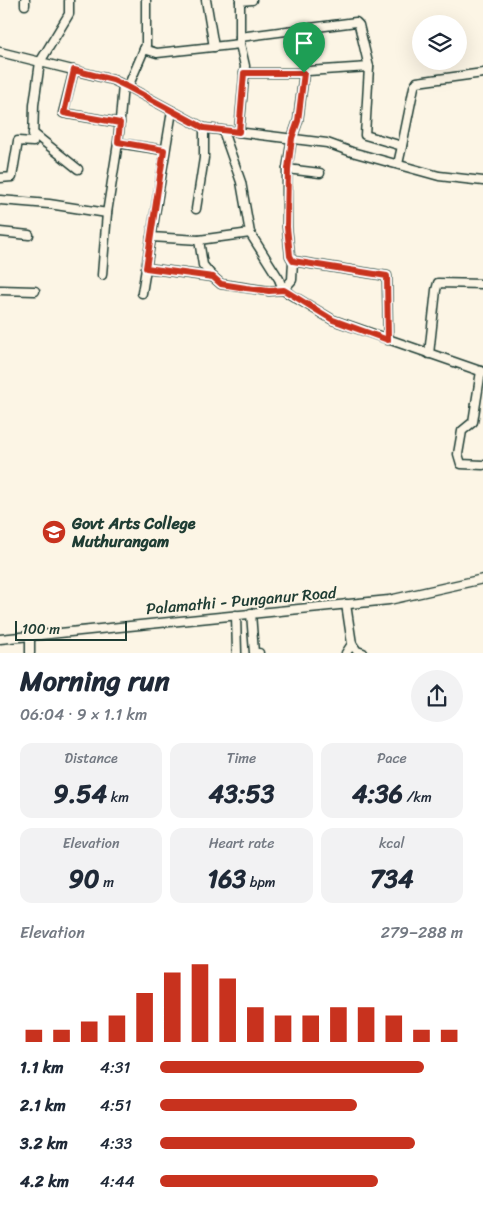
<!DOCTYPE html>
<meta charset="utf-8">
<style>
body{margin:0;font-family:Sriracha,sans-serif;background:#f2f2f3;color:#1f2937;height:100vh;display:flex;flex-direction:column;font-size:19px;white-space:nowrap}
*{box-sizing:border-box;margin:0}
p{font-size:16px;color:#747a83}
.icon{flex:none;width:28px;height:28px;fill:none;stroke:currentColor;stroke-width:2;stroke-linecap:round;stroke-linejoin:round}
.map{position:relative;height:653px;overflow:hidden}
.side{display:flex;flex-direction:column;background:#fff;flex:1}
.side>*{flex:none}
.controls{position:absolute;left:412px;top:15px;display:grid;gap:10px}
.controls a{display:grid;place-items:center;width:55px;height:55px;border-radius:50%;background:#fff;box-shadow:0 5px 20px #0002;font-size:25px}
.scale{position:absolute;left:15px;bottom:12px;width:112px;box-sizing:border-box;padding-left:5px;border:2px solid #1f3d34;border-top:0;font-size:14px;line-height:18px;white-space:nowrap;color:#1f3d34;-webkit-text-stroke:4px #fcf5e5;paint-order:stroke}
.pin{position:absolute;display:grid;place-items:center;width:42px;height:42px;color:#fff;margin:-51px -21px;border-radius:50% 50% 50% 0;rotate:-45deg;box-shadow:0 0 5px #0007}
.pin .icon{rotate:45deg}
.round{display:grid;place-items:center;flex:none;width:52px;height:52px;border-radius:26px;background:#f2f2f3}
.headline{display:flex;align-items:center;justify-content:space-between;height:85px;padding:0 20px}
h1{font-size:28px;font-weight:700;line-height:38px}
.metrics{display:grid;grid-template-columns:repeat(3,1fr);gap:8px;height:85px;padding:5px 20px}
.metrics div{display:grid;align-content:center;border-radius:12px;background:#f2f2f3;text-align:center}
.metrics b{font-size:25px;font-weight:700}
.metrics small{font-size:14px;font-weight:400}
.metrics p{font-size:14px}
.chart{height:140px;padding:10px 20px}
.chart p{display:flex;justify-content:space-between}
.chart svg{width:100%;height:90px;margin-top:5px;stroke:#c8321e;stroke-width:6}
ul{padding:0 20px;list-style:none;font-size:16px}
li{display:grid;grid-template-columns:80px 60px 1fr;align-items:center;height:38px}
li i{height:12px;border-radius:6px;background:#c8321e}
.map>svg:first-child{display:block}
</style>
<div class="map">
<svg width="483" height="653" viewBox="0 0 483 653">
<rect width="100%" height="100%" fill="#fcf5e5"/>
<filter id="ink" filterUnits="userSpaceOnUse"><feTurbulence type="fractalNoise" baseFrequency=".02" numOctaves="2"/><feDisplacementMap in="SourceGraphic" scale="10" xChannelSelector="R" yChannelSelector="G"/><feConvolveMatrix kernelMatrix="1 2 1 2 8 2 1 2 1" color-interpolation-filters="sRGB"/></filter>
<g filter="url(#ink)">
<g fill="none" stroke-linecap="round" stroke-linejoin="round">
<!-- minor casing -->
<g stroke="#1f3d34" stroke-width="11">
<g id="minor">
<polyline points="206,0 214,47"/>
<polyline points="240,1 252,0"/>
<polyline points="25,5 25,0"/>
<polyline points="240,37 356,22 359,25 369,67 365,135 402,146 398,164"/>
<polyline points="144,49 157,53 240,44"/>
<polyline points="0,52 113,80 128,87 204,128 327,143 352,152 439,176 483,181"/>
<polyline points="74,70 63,113 120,123"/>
<polyline points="244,73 304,73 308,71 369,67"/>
<polyline points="128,87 146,45 146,0"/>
<polyline points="239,132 245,66 240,44 240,0"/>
<polyline points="33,133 78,169"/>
<polyline points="118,143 164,150"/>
<polyline points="402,146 414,87 417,82 483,73"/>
<polyline points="287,169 320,173"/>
<polyline points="0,178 12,177 18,141 33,142 34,105 40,62 69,14 69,0"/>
<polyline points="0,200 49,204 107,213 118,143 123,85"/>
<polyline points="196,209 204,158 204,128"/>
<polyline points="0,232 29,235"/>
<polyline points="250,233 279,279 283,290 292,280 293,261 290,256 287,227 287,169 292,138 298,121 304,73"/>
<polyline points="151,237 199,240 250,233 241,182 223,131"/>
<polyline points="199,240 203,265 213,277 221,284 269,291 283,290 333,320 483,372"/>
<polyline points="293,261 387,276 388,340"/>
<polyline points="146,268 213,277"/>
<polyline points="102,275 107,213"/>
<polyline points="0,290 35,291"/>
<polyline points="142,293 172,111"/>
<polyline points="429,354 436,290 438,283 483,284"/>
<polyline points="481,371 473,422 462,431 458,454 461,464 483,465"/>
<polyline points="346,604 352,644 357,651 363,653"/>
<polyline points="251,613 254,653 259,653"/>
<polyline points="236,615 237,653"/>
<polyline points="30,635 30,653"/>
<polyline points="0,639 389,600 483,579"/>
<polyline points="346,653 352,644"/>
</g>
</g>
<!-- minor -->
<use href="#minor" stroke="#fcf5e5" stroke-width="8"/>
</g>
</g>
<g fill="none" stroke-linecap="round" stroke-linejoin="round" filter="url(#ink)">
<!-- route casing -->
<g stroke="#fff" stroke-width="10">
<polygon id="route" points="74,70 113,80 128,87 204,128 239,132 244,73 304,73 298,121 292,138 288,169 287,227 290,256 293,261 387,276 388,340 333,320 284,290 269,291 246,288 221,284 213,277 146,268 164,150 118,142 120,123 64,113"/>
</g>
<!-- route -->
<use href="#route" stroke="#c8321e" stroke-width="6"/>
</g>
<!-- icons -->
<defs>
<g id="university-disc" transform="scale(1.25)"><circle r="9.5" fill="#c8321e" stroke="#fcf5e5"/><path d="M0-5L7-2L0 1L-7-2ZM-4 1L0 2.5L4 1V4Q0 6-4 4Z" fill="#fff"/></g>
</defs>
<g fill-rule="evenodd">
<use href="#university-disc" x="54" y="532"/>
</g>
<g text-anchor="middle" stroke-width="4" stroke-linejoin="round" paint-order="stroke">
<!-- poi labels -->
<g font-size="16" font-weight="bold" fill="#1f3d34" stroke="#fcf5e5" text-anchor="start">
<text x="72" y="529">Govt Arts College<tspan x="72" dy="18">Muthurangam</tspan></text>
</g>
<!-- street labels -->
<g font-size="16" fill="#1f3d34" stroke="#fcf5e5">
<text transform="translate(241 600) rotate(-5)" y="6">Palamathi - Punganur Road</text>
</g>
</g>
</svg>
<div class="controls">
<a><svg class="icon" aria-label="layers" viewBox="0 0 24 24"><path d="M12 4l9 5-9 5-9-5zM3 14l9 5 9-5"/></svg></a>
</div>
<div class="scale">100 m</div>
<div class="pin" style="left:304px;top:73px;background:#1e9e55"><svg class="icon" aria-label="arrive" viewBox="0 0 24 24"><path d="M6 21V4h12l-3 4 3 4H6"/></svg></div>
</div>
<section class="side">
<div class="headline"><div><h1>Morning run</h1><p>06:04 · 9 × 1.1 km</p></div><a class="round"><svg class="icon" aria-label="share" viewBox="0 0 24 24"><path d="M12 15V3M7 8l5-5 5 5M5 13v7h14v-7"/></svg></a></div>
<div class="metrics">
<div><p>Distance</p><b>9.54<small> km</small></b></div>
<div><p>Time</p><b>43:53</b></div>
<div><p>Pace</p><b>4:36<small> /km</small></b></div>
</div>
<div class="metrics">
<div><p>Elevation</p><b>90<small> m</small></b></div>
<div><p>Heart rate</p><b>163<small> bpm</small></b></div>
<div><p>kcal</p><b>734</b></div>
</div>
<div class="chart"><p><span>Elevation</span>279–288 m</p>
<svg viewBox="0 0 160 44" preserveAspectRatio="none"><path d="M5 44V38M15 44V38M25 44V34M35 44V31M45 44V20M55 44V10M65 44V6M75 44V13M85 44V27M95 44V31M105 44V31M115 44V27M125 44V27M135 44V31M145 44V38M155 44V38"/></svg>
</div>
<ul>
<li><b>1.1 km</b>4:31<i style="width:87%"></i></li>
<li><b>2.1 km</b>4:51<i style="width:65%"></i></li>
<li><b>3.2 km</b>4:33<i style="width:84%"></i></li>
<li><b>4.2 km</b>4:44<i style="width:72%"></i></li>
</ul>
</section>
